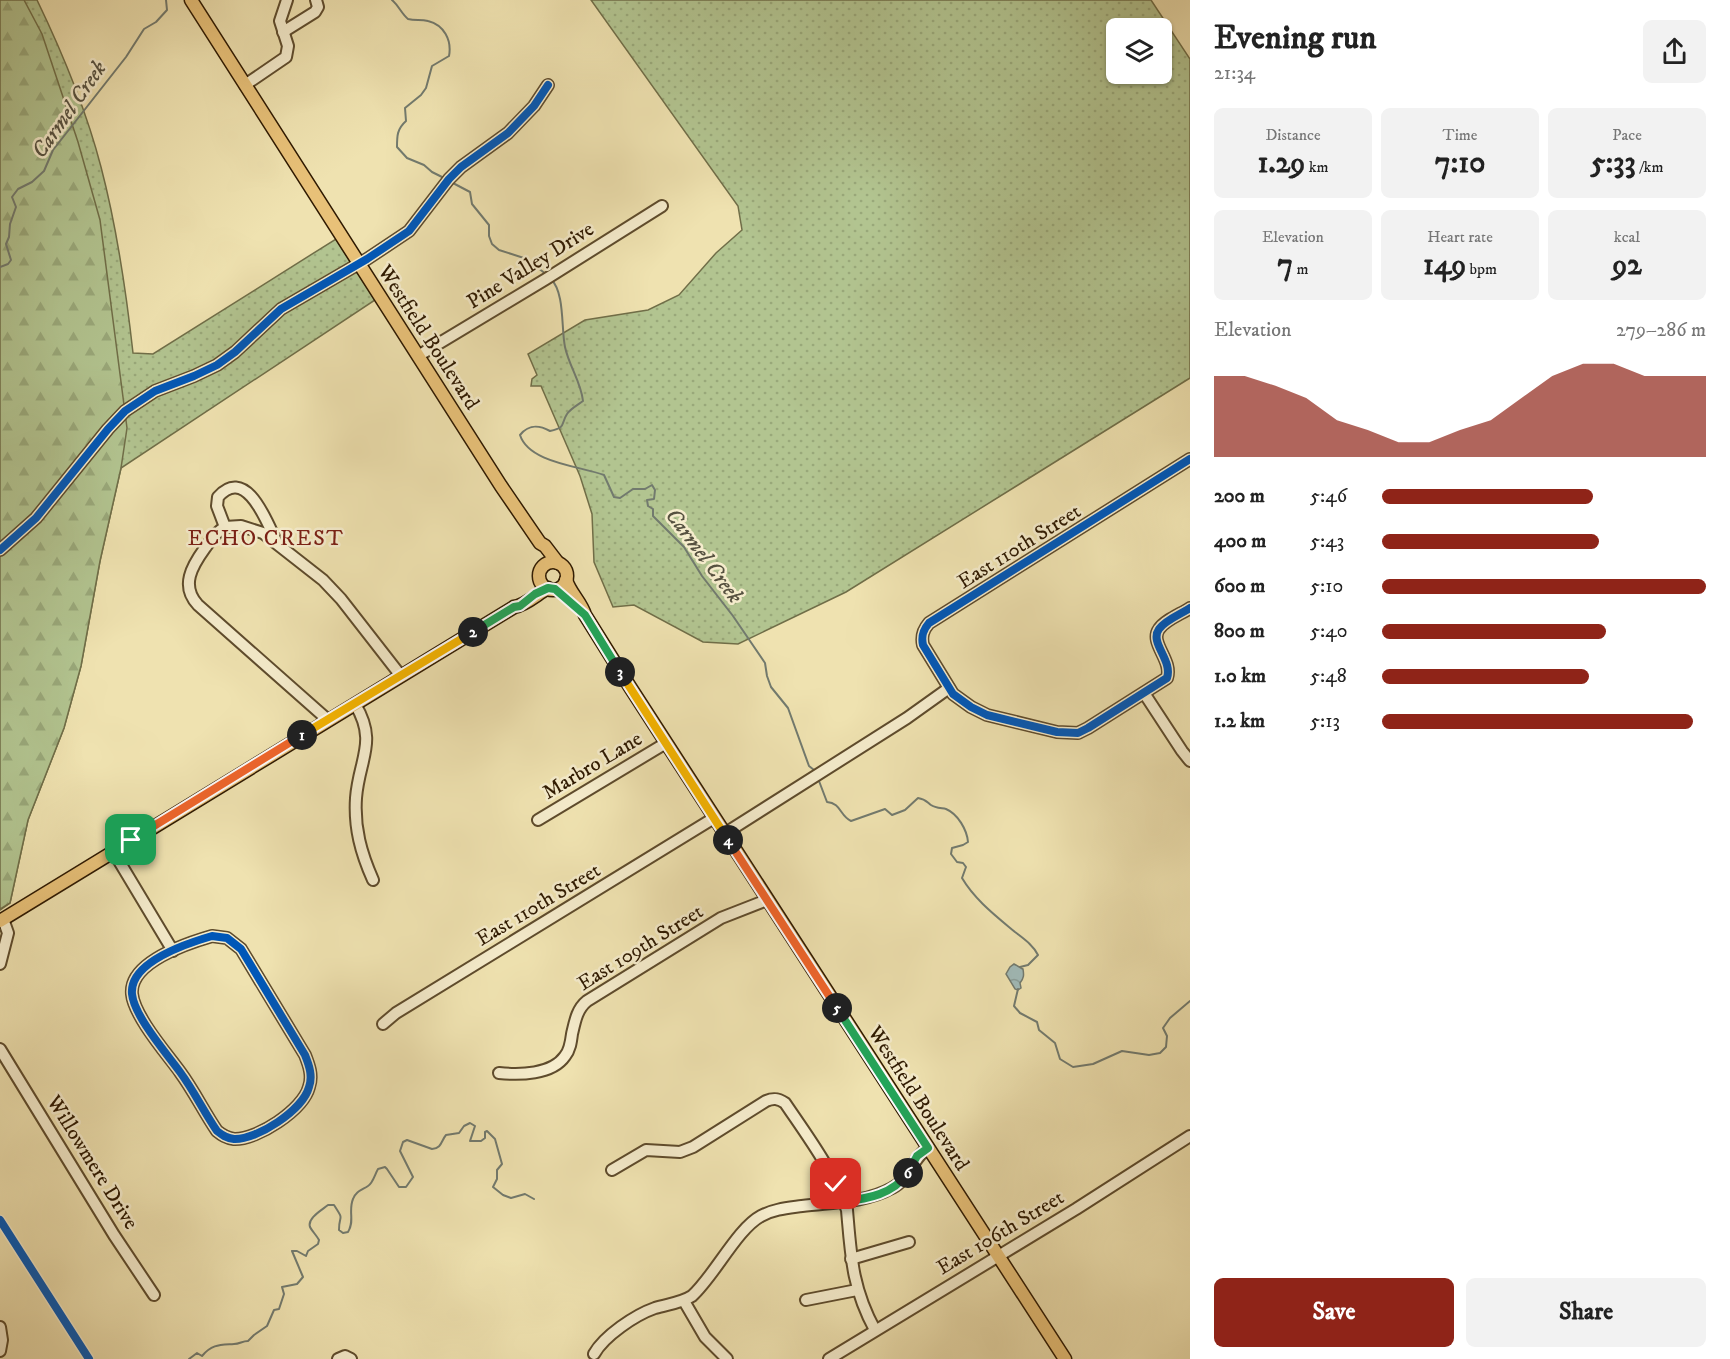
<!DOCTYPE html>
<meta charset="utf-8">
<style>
body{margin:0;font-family:"IM FELL DW Pica",serif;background:#f2f2f2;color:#222;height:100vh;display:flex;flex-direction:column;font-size:22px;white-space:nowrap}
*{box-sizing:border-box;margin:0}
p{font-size:20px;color:#767676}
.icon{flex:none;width:33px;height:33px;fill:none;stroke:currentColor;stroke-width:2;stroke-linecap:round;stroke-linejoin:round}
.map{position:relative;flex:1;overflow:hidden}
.side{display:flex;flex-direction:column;background:#fff;width:540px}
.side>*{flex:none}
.fabs{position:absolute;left:1106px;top:18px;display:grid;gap:12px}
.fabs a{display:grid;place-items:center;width:66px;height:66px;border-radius:9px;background:#fff;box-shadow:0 2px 4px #0004;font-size:30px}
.pin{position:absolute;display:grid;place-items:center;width:51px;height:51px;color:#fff;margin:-26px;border-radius:12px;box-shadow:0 3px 9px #0006}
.km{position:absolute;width:30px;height:30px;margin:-15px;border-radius:50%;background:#222;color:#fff;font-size:16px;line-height:30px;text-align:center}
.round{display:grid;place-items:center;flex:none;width:63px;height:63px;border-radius:9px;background:#f2f2f2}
.summary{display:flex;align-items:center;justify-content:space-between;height:102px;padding:0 24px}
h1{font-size:33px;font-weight:800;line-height:45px}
.metrics{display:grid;grid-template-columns:repeat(3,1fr);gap:9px;height:102px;padding:6px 24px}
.metrics div{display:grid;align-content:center;border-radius:9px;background:#f2f2f2;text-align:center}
.metrics b{font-size:30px;font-weight:800}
.metrics small{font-size:16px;font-weight:400}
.metrics p{font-size:16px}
.chart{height:168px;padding:12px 24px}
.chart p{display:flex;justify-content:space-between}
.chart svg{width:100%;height:108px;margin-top:6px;fill:#8f2418;opacity:.7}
.button{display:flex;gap:12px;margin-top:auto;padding:12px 24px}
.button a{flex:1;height:69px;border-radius:9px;background:#8f2418;color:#fff;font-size:24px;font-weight:800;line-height:69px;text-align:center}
.button a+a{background:#f2f2f2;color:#222}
ul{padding:0 24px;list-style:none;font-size:20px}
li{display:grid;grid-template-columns:96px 72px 1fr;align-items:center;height:45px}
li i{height:15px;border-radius:8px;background:#8f2418}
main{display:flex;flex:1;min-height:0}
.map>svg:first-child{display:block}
</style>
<main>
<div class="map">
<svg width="1190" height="1359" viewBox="0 0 1190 1359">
<defs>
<pattern id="grass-dots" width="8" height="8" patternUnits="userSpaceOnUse" patternTransform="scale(1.5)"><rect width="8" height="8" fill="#b2c490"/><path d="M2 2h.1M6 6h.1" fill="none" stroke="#99a87a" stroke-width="1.8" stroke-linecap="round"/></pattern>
<pattern id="forest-firs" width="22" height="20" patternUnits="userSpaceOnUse" patternTransform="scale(1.5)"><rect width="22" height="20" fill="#b2c490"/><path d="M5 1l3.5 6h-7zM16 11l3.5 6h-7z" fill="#99a87a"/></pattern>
<pattern id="water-waves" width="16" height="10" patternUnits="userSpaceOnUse" patternTransform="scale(1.5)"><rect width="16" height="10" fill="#a0bab8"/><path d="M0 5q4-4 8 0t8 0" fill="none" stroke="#8a9f9c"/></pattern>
</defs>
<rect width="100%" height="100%" fill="#efe2b0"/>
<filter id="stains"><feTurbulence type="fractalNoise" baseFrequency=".00333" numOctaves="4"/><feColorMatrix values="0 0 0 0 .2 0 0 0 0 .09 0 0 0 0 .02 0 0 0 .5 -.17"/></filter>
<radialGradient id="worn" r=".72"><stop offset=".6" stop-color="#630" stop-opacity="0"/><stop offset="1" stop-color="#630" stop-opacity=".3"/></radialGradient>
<!-- grass -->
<g fill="url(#grass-dots)" stroke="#706e48" stroke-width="1.5" fill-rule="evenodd">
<path d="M0 0H37C63 54 86 109 101 167 117 228 126 290 133 353L153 354 336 239 375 300 121 468 100 561 81 666 64 728 28 820 10 903 0 910Z"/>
<path d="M591 0H1151L1190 59V378L846 592 738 644 703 642 634 605 613 607 594 562 592 514 580 476 541 386H531L532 379 537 375 528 354 585 320 648 310 679 295 716 253 742 230 738 206ZM1116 28H1161V74H1116Z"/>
</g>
<!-- forest -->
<polygon fill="url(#forest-firs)" stroke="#706e48" stroke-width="1.5" points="0,0 24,0 42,34 78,142 100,220 127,428 121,468 100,561 81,666 64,728 28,820 10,903 0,909"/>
<!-- water -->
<path fill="url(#water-waves)" stroke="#727a6e" stroke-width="1.5" d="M1014 964 1023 969C1024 975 1024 978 1020 983L1021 988 1018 990 1015 989 1006 974 1010 967Z"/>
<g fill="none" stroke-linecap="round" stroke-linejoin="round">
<!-- stream -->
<g stroke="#727a6e" stroke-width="2">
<path d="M392 0C399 6 401 13 408 19 415 21 421 19 428 21 444 25 452 40 449 56L432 66 426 88 421 95 405 108 406 121C397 129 397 136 397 147L407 158 424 165 432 172 446 179"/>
<polyline points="451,182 470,192 472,204 489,225 489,236 492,244 499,250 527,259 547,275"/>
<polyline points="0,267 8,264 11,260 6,244 9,237 10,224 16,207 12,197 18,189 32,182 44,171 53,150 126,57 144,29 156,22 167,10 166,0"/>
<path d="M551 279C565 293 561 328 565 347 569 366 581 382 583 401 579 404 570 409 567 414 560 425 567 427 550 431 539 425 529 424 520 435 529 463 580 466 604 475L614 497 620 498 633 489H645L652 485 655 490 654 499 647 500 648 506 653 509V516L684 547 702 576 733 616 765 663 767 676 771 687 788 708 809 766 814 770"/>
<path d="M819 781 827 802C841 803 840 816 851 821L885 809 892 815 905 810 918 798C925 799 926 801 931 805 935 808 941 808 946 809 958 814 967 830 968 842L963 845 952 848 951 854 957 862 963 863 966 867 962 878C975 900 996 916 1015 932 1024 939 1033 945 1038 955L1028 965 1020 967"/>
<polyline points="1018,989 1014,1006 1020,1013 1037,1022 1039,1030 1055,1043 1060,1059 1073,1067 1093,1064 1122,1051 1149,1055 1160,1053 1166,1047 1167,1036 1163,1028 1170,1018 1190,1001"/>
<path d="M189 1359 197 1353 202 1356C212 1344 220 1345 234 1344 240 1344 242 1341 248 1341L254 1335 267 1326 274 1310 279 1309 284 1294 282 1287 297 1284 303 1277 292 1251H297L306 1256 308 1251 318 1244 319 1240C317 1236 312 1231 310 1227 307 1218 322 1210 328 1205H334C345 1222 339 1213 339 1230L343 1233 348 1232C355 1221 348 1211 353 1199 356 1191 362 1190 368 1186 373 1183 375 1174 378 1169L385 1167 387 1169 399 1187H406L413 1177 400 1151 403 1142 407 1140 432 1149C442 1148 441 1141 446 1135L459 1133 464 1126 470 1123 475 1126 470 1141H481L485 1138V1132L487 1131 495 1139 502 1164 497 1170V1179L493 1187 503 1195 511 1198 525 1194 534 1199"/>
</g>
<!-- minor casing -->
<g stroke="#5e4b2c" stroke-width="14">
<g id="minor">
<polyline points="283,32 315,12 318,7 316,0"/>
<polyline points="245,85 286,57 288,46 280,21 287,0"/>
<polyline points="418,356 546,279 662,206"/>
<path d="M1190 459 929 623C923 630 921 636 923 645L953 694 971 707 987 715 1057 732 1078 733 1088 728 1167 678C1173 660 1149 643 1159 629 1165 620 1181 614 1190 608"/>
<path d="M225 527C216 532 211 540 205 548 192 566 180 586 198 605L328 720"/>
<polyline points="225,527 241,526 263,533 323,580 341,599 401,676"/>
<path d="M225 527 217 506 218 497C246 465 267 522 276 541"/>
<polyline points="0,550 36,518 108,429 125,411 155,391 194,376 217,365 235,352 281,309 367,259 409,231 449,179 461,167 508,133 534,106 548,85"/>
<polyline points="1144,693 1182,751 1190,761"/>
<path d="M355 704C378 742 359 759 356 798 354 828 361 853 373 880"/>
<polyline points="538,820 666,743"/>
<polyline points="724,834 907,718 949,688"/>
<polyline points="113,851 173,951"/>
<path d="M212 936 227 938 241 949 305 1055C309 1065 313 1076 309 1087 303 1110 257 1140 234 1139 226 1138 222 1135 217 1131 204 1112 194 1091 180 1072 167 1054 134 1016 132 994 129 962 188 943 212 936Z"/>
<polyline points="0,964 8,933 3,919"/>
<polyline points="383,1024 396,1013 714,818"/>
<polyline points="0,1049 114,1235 154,1295"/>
<path d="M499 1073C519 1075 552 1075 565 1056 570 1050 571 1042 572 1034 575 1021 577 1009 587 1001L721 918 767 900"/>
<path d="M612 1170 646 1150 680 1152 693 1147 766 1101C773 1098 778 1098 785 1103 808 1137 833 1170 847 1210 851 1256 852 1288 875 1330"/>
<polyline points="851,1259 909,1242"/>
<polyline points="806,1300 857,1290"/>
<polyline points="684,1301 705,1337 727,1359"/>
<polyline points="0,1327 2,1340 0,1351"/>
<path d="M594 1354C604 1336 635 1315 655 1308 668 1304 681 1303 692 1296 715 1275 737 1229 761 1216 774 1209 788 1208 802 1206 832 1202 865 1203 892 1188 910 1179 912 1158 928 1148"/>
<polyline points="338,1359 345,1356 351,1359"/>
<polyline points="829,1359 1076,1209 1190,1136"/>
</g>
</g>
<!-- major casing -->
<g stroke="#2e1900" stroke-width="15">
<g id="major">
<polyline points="191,0 501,486 540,543 545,546 558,563"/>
<circle cx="553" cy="576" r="14"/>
<path d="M566 580C570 593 581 602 585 615L630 687 1065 1359"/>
<path d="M0 921 514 607C526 605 537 594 548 588"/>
</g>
</g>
<!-- minor -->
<use href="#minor" stroke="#f5eccc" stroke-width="10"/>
<!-- major -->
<use href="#major" stroke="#e8c178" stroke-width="12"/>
<!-- cycleway casing -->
<g stroke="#f5eccc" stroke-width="11">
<g id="cycleway">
<path d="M1190 459 929 623C923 630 921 636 923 645L953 694 971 707 987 715 1057 732 1078 733 1088 728 1167 678C1173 660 1149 643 1159 629 1165 620 1181 614 1190 608"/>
<polyline points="0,550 36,518 108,429 125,411 155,391 194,376 217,365 235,352 281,309 367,259 409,231 449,179 461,167 508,133 534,106 548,85"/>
<path d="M212 936 227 938 241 949 305 1055C309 1065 313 1076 309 1087 303 1110 257 1140 234 1139 226 1138 222 1135 217 1131 204 1112 194 1091 180 1072 167 1054 134 1016 132 994 129 962 188 943 212 936Z"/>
<polyline points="0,1220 89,1359"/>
</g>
</g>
<!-- cycleway -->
<use href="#cycleway" stroke="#0057b8" stroke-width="8"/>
</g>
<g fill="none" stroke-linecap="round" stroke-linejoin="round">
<!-- split-1 casing -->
<g stroke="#fff" stroke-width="12">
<polyline id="split-1" points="131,840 302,735"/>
</g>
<!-- split-2 casing -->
<g stroke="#fff" stroke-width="12">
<polyline id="split-2" points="302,735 473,632"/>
</g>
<!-- split-3 casing -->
<g stroke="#fff" stroke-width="12">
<polyline id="split-3" points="473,632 514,607 520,606 535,594 548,588 555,589 585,615 620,672"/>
</g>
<!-- split-4 casing -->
<g stroke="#fff" stroke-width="12">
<polyline id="split-4" points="620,672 728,840"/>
</g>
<!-- split-5 casing -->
<g stroke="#fff" stroke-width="12">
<polyline id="split-5" points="728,840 837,1008"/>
</g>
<!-- split-6 casing -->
<g stroke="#fff" stroke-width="12">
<polyline id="split-6" points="837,1008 928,1148 917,1156 908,1173"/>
</g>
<!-- split-7 casing -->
<g stroke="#fff" stroke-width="12">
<path id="split-7" d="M836 1184 844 1201C868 1199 893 1194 908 1173"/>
</g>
<!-- split-1 -->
<use href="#split-1" stroke="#f0652b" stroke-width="8"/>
<!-- split-2 -->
<use href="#split-2" stroke="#f5b400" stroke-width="8"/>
<!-- split-3 -->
<use href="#split-3" stroke="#22a559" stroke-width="8"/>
<!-- split-4 -->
<use href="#split-4" stroke="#f5b400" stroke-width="8"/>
<!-- split-5 -->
<use href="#split-5" stroke="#f0652b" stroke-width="8"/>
<!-- split-6 -->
<use href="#split-6" stroke="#22a559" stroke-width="8"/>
<!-- split-7 -->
<use href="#split-7" stroke="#22a559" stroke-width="8"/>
</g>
<g text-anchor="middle" stroke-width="5" stroke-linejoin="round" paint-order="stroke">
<!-- street labels -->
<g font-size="21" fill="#2e1900" stroke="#f5eccc">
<text transform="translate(530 265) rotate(-32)" y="7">Pine Valley Drive</text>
<text transform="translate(429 337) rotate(57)" y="7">Westfield Boulevard</text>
<text transform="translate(1019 546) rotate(-32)" y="7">East 110th Street</text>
<text transform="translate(592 765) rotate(-31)" y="7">Marbro Lane</text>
<text transform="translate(538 904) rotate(-31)" y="7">East 110th Street</text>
<text transform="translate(640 947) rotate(-32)" y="7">East 109th Street</text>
<text transform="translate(919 1098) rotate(57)" y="7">Westfield Boulevard</text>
<text transform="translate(93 1162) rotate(58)" y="7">Willowmere Drive</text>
<text transform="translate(1000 1232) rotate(-31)" y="7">East 106th Street</text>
</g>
<!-- water labels -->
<g font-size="22" font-style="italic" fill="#565140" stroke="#f5eccc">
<text transform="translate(68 109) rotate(-55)" y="8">Carmel Creek</text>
<text transform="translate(705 555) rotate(53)" y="8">Carmel Creek</text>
</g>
<!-- neighbourhood labels -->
<g font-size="22" letter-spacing="1.5" fill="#7a1f14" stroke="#f5eccc">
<text x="266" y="545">ECHO CREST</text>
</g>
</g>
<rect width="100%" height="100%" filter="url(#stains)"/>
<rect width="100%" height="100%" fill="url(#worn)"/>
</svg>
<div class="fabs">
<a><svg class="icon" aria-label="layers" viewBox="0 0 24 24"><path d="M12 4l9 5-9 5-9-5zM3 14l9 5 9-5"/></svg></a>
</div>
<div class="pin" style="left:131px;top:840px;background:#1e9e55"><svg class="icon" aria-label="arrive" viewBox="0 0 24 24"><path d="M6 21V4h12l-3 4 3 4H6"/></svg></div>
<div class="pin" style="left:836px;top:1184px;background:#d93025"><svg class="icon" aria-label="check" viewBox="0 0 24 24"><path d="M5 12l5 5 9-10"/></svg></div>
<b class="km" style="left:302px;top:735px">1</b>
<b class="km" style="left:473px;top:632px">2</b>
<b class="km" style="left:620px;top:672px">3</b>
<b class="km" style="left:728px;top:840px">4</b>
<b class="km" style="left:837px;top:1008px">5</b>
<b class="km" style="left:908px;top:1173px">6</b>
</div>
<section class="side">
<div class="summary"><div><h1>Evening run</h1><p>21:34</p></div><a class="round"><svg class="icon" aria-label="share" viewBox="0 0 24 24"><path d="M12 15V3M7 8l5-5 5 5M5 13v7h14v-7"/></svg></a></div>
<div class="metrics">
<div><p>Distance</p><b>1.29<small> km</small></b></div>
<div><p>Time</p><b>7:10</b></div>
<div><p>Pace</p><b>5:33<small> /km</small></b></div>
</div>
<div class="metrics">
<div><p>Elevation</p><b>7<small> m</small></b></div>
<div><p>Heart rate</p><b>149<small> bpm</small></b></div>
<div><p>kcal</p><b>92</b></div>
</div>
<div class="chart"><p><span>Elevation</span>279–286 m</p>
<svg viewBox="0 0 160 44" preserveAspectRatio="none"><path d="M0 44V11L10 11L20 15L30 20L40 29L50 33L60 38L70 38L80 33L90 29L100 20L110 11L120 6L130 6L140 11L150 11L160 11V44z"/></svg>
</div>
<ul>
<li><b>200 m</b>5:46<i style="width:65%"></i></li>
<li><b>400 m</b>5:43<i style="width:67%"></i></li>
<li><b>600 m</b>5:10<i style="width:100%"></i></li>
<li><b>800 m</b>5:40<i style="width:69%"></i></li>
<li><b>1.0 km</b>5:48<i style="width:64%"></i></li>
<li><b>1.2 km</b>5:13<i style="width:96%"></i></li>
</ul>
<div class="button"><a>Save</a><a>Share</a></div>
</section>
</main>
